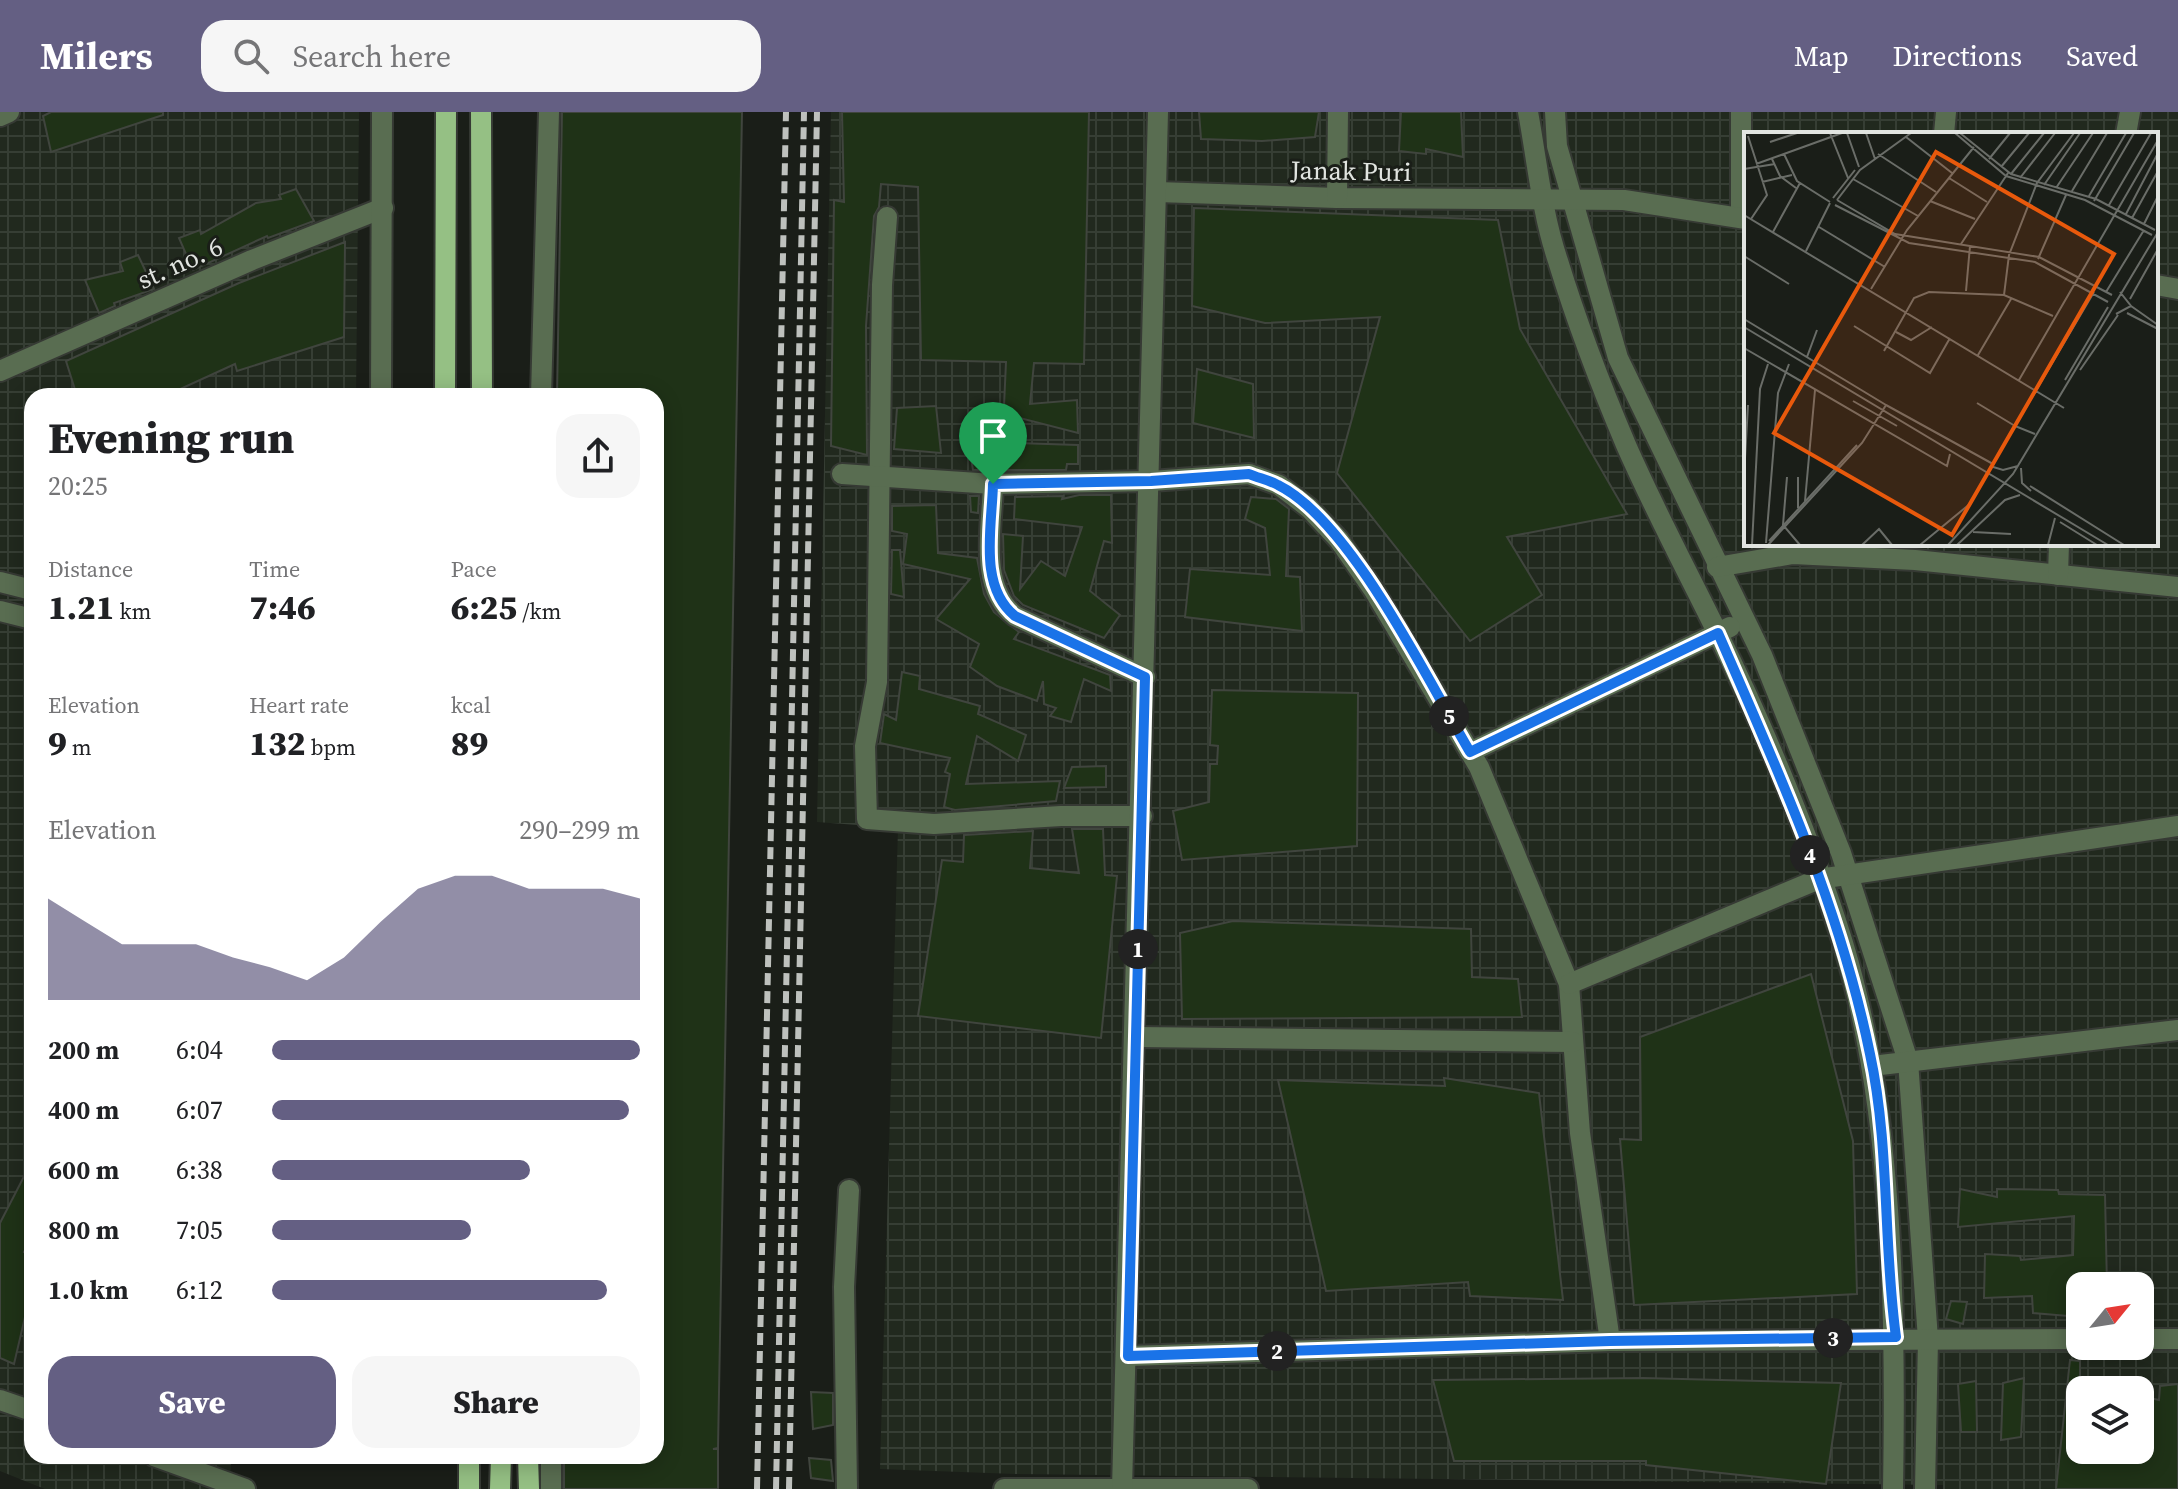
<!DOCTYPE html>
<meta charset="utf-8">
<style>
body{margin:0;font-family:"Source Serif 4",serif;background:#f6f6f6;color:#202124;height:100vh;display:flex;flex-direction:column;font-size:30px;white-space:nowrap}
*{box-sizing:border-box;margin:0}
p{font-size:26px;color:#757577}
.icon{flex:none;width:44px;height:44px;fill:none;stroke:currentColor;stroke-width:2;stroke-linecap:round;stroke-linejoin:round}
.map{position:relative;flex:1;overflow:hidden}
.drawer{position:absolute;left:24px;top:276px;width:640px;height:1076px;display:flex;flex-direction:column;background:#fff;border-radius:24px;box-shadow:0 4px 20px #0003}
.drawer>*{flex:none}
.needle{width:52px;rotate:60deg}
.tools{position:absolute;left:2066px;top:1160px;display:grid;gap:16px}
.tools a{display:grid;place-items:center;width:88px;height:88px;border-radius:16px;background:#fff;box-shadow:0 4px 20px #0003;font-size:40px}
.pin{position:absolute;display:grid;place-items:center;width:68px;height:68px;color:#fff;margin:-82px -34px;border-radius:50% 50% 50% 0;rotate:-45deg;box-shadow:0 0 8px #0007}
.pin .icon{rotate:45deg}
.km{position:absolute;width:40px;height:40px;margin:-20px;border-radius:50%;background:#222;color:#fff;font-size:22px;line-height:40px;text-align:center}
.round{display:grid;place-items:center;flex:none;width:84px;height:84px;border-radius:24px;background:#f6f6f6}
.overview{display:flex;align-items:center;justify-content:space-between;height:136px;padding:0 24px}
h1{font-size:44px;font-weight:800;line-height:60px}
.stats{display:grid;grid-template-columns:repeat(3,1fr);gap:12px;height:136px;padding:8px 24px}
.stats div{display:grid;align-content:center}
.stats b{font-size:34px;font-weight:800}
.stats small{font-size:22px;font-weight:400}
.stats p{font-size:22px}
.chart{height:224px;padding:16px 24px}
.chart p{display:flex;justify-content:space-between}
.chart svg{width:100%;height:144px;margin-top:8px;fill:#645f83;opacity:.7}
.primary-button{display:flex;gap:16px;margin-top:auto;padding:16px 24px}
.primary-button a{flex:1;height:92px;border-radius:24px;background:#645f83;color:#fff;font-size:32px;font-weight:800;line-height:92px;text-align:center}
.primary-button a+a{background:#f6f6f6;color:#202124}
ul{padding:0 24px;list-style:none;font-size:26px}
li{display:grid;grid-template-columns:128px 96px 1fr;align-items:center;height:60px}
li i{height:20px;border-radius:10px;background:#645f83}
header{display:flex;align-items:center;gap:48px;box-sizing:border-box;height:112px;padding:0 40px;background:#645f83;color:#fff}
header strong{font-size:38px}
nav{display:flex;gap:44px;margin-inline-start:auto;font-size:28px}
.search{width:560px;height:72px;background:#f6f6f6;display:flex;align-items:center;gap:20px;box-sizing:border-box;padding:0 28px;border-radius:24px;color:#757577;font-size:30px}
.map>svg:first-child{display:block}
</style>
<header>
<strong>Milers</strong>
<div class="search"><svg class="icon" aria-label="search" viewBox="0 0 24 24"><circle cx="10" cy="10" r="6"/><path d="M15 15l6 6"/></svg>Search here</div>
<nav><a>Map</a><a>Directions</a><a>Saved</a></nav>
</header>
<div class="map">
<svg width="2178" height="1377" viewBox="0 0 2178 1377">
<defs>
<pattern id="industrial-grid" width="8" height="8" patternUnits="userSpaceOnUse" patternTransform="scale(2)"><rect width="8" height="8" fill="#21291e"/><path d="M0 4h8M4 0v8" fill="none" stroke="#363e34"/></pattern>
</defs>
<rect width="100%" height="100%" fill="#1a1e18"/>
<!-- industrial -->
<g fill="url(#industrial-grid)" fill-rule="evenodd">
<polygon points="0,0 359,0 356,284 32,284 32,1344 231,1344 230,1377 45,1377 0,1359"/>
<path d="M831 0H2178V1377H1943V1373L1016 1362 880 1357 898 716 817 710ZM1746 22H2156V432H1746ZM2080 1174H2140V1234H2080ZM2080 1278H2140V1338H2080Z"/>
</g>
<!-- building -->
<g fill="#1f3217" stroke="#40453e" stroke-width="2">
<polygon points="51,0 163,0 163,3 51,40 43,4"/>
<polygon points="562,0 742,0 718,1336 713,1337 718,1337 718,1377 564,1377 564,1344 656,1344 656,284 557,284"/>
<polygon points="842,0 1089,0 1084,252 1034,251 1030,292 1077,288 1078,321 989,298 1004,294 1006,250 921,248 918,75 881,72 879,95 874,104 866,214 867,343 831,334 834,88 844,90"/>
<polygon points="1199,0 1319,0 1315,25 1262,29 1201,27"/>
<polygon points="1401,0 1461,0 1463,45 1426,37 1426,42 1399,39"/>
<polygon points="296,77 314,109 268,126 267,124 193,158 179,126 200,118 201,122 256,91 281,87 279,83"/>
<polygon points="1194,96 1498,108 1520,217 1627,402 1507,425 1542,483 1470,529 1337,361 1380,205 1265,211 1192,194"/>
<polygon points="345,130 344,225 237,259 235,252 165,284 77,284 66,249 239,171"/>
<polygon points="138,143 154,177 114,191 115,194 99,201 85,168 123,159 120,150"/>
<polygon points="1197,257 1253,272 1254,326 1193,311"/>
<polygon points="936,294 941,341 894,337 897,296"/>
<polygon points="967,321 991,325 990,330 1078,333 1078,352 1067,352 1066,358 973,358"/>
<polygon points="1079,383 1111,383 1112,431 1104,429 1090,479 1120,503 1104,526 1023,493 1014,484 1004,458 1003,422 1023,424 1020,477 1041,449 1065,464 1082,415 1014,407 1015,385 1063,384 1062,387"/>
<polygon points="970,384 979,384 978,401 971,400"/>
<polygon points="1251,385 1276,387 1289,397 1286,464 1300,465 1302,519 1185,505 1190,457 1270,463 1265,416 1245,407"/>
<polygon points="936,393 938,441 977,446 984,482 994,500 1019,520 1014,527 1110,563 1111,579 1084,567 1071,610 1050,604 1056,596 1044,592 1043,569 1037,589 997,574 970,555 979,532 936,507 970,467 903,452 907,422 892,419 892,394"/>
<polygon points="892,438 900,438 904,485 891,482"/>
<polygon points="902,560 920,564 919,577 980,594 978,602 1026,623 1018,649 977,624 966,672 1060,669 1056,689 955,698 944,695 950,662 945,660 950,646 880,631 884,602 896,608"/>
<polygon points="1212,578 1358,581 1357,734 1182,748 1173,699 1209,690 1210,652 1217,652 1218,634 1210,633"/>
<polygon points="1106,654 1106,675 1064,676 1072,655"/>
<polygon points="1072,717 1103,717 1105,763 1117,764 1101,926 918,904 942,748 963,750 964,723 1033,719 1030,756 1079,761"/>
<polygon points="1233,809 1471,817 1472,865 1518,867 1522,905 1182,907 1180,821"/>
<polygon points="1811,862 1853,1029 1857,1182 1634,1193 1620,1027 1641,1028 1640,925"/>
<polygon points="1444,966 1539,981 1563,1188 1470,1184 1468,1170 1326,1179 1278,968 1445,974"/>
<polygon points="32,1049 32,1124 24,1140 32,1144 32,1175 14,1252 0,1246 0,1111"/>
<polygon points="1960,1077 1997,1085 1997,1077 2058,1078 2059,1082 2105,1083 2107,1174 2080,1174 2080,1205 2033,1201 2032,1184 1984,1186 1985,1142 2020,1144 2021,1148 2073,1143 2074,1104 1958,1115"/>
<polygon points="1951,1189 1967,1190 1963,1212 1946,1207"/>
<polygon points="2070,1248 2080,1249 2080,1338 2140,1338 2140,1284 2159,1288 2160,1274 2178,1272 2178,1377 2056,1377"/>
<polygon points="1643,1266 1841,1271 1826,1372 1646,1353 1646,1349 1454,1349 1433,1268"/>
<polygon points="2024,1266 2021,1325 2001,1328 2003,1271"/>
<polygon points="1976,1269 1977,1320 1961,1320 1958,1272"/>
<polygon points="811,1280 833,1281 833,1313 813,1317"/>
<polygon points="809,1346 831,1348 833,1369 811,1366"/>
</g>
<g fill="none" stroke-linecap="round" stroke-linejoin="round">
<!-- minor casing -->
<g stroke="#363a34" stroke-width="24">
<g id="minor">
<path d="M1528 0C1537 49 1542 102 1558 149 1577 211 1601 274 1626 333 1654 397 1687 459 1718 522 1764 615 1812 731 1843 831 1894 1000 1896 1201 1893 1377"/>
<polyline points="1555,0 1557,34 1618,246 1762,543 1841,741 1908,949 1928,1227 1925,1377"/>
<polyline points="1741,0 1741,106"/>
<polyline points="0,4 9,0"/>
<polyline points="1944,22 1946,0"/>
<polyline points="2126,22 2130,0"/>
<polyline points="1157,80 1337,86 1624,88 1746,107"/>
<polyline points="1337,86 1338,0"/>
<polyline points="887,105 882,173 877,570 865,634 867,707 934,712 1061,704 1142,704"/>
<polyline points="2156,173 2178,177"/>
<polyline points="0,259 252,148 383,96"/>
<polyline points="381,284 382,0"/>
<polyline points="541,284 549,0"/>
<polyline points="842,362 993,372 1151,369 1249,362 1279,373 1309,396 1339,428 1373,477 1479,655 1569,872 1580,1021 1610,1229"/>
<path d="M993 372C992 415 978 474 1015 504L1145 565"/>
<polyline points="1717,455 1793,442 1915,448 2178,475"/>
<polyline points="2058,463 2059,432"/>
<polyline points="0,470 32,478"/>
<polyline points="0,499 32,507"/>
<polyline points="1470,640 1730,515"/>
<polyline points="1569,872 1819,767 2178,714"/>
<polyline points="1136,925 1573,930"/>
<polyline points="1872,954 2178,918"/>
<polyline points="2140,1227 2178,1227"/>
<polyline points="1128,1244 1610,1229 2080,1227"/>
<polyline points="0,1288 32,1299"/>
<polyline points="154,1344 245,1377"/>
<polyline points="551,1344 551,1377"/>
<polyline points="847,1377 844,1175 849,1078"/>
<polyline points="1004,1377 1248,1377"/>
<polyline points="1122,1377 1158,0"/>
</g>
</g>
<!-- major casing -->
<g stroke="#363a34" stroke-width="24">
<g id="major">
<polyline points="481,0 482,284"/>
<polyline points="445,284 446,0"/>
<polyline points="469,1344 469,1377"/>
<polyline points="528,1344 529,1377"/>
<polyline points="500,1377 501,1344"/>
</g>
</g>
<!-- minor -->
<use href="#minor" stroke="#596d51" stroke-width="20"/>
<!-- major -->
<use href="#major" stroke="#95c084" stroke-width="20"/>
<!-- rail -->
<g stroke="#bec1bd" stroke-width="6" stroke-dasharray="12 6" stroke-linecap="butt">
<polyline points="757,1377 786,0"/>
<polyline points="776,1377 804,0"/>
<polyline points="789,1377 817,0"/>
</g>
</g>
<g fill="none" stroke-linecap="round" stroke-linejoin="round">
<!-- route casing -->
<g stroke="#fff" stroke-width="16">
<path id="route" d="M1249 362C1258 366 1269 368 1278 373 1351 409 1428 569 1470 640L1718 521C1778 658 1840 795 1870 942 1890 1034 1883 1132 1896 1225L1610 1229 1128 1244 1145 565 1015 504C978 474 992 415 993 372L1151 369Z"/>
</g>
<!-- route -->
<use href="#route" stroke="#1a73e8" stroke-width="10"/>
</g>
<g text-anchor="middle" stroke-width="6" stroke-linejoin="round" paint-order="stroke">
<!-- street labels -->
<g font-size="26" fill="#e1e4e0" stroke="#1a1e18">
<text transform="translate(1351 59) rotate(1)" y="9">Janak Puri</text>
<text transform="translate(180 151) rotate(-24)" y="9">st. no. 6</text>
</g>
</g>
<!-- overview -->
<g transform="translate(1744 20)">
<rect width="414" height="414" fill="#1a1e18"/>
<path fill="none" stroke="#6a6d68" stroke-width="2" d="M86 1 104 46M103 1 115 35M122 1 131 27M211 1 262 44 341 68 408 103M216 1 267 42 352 67 411 98M4 4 23 63 7 87M162 5 208 41M26 10 53 1M40 22 53 49 86 70M134 22 192 60M28 27 36 44 52 56M245 27 266 1M12 32 98 1M257 35 285 1M0 37 31 32M267 42 300 1M205 46 243 70M276 46 311 1M109 47 174 84M18 50 48 43M300 53 336 1M312 56 349 1M328 59 363 1M345 64 382 1M89 66 111 38M93 68 151 102 295 125 368 163M93 68 116 38 167 1M186 69 231 87M350 69 390 1M91 73 165 111 291 130 364 170M365 73 407 1M382 82 414 21M0 83 320 276M388 86 414 39M400 92 414 64M75 95 141 135M29 100 56 51M217 112 264 41M62 119 86 71M0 124 45 152M294 127 322 63M127 157 163 98 230 15M222 159 226 114M362 160 400 98M260 163 265 123 293 51 330 1M386 167 414 117M387 174 414 193M383 181 414 197M372 182 387 174 376 160M0 187 142 273 118 311 24 413M110 194 186 241 206 206M0 195 364 413M152 200 167 208 188 195M0 216 203 334 206 322M140 219 170 166 185 160 260 163 309 184M234 223 267 167M63 225 73 198M336 238 374 183M275 248 414 8M321 248 364 175M109 269 153 294M233 271 271 294M142 273 249 332M291 302 271 294 350 160M246 334 259 338 274 334M277 336 278 351 287 359M0 344 4 273M43 345 39 393 56 413M54 345V376M286 354 380 413M0 358 1 405M61 369 71 258M316 390 353 413M229 400 267 402M25 409 113 313M22 411 34 261 45 232M8 413 16 257 24 232M118 413 135 397 148 413M176 413 227 371M204 413 269 342 414 100M213 413 261 368 276 363M304 413 311 386"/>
<path fill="#e8590c" fill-opacity="0.15" stroke="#e8590c" stroke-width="4" d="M192 20 370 122 208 403 30 301Z"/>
<rect width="414" height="414" fill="none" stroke="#e1e4e0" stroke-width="4"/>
</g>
</svg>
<div class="tools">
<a><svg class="needle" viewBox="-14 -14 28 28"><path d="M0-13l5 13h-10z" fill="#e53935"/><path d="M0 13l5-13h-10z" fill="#757577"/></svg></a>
<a><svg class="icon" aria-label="layers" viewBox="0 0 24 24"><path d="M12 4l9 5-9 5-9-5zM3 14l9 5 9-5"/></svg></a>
</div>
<div class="pin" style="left:993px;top:372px;background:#1e9e55"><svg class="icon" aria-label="arrive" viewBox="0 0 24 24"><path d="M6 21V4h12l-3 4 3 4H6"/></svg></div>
<b class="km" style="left:1138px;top:837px">1</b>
<b class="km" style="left:1277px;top:1239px">2</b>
<b class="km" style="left:1833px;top:1226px">3</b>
<b class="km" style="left:1810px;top:743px">4</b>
<b class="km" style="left:1449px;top:604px">5</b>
<section class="drawer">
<div class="overview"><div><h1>Evening run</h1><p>20:25</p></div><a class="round"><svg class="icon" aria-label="share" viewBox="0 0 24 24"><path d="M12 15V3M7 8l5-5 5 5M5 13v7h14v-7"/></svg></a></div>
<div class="stats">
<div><p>Distance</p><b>1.21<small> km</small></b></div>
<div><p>Time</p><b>7:46</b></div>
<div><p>Pace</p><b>6:25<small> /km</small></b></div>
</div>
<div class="stats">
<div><p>Elevation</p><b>9<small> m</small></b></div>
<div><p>Heart rate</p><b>132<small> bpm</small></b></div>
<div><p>kcal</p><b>89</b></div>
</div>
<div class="chart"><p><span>Elevation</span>290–299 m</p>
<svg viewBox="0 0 160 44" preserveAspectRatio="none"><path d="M0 44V13L10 20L20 27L30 27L40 27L50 31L60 34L70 38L80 31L90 20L100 10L110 6L120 6L130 10L140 10L150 10L160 13V44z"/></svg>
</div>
<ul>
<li><b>200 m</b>6:04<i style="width:100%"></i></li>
<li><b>400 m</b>6:07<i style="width:97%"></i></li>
<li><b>600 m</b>6:38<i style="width:70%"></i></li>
<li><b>800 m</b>7:05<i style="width:54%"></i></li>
<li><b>1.0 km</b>6:12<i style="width:91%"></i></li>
</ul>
<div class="primary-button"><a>Save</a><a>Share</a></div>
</section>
</div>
